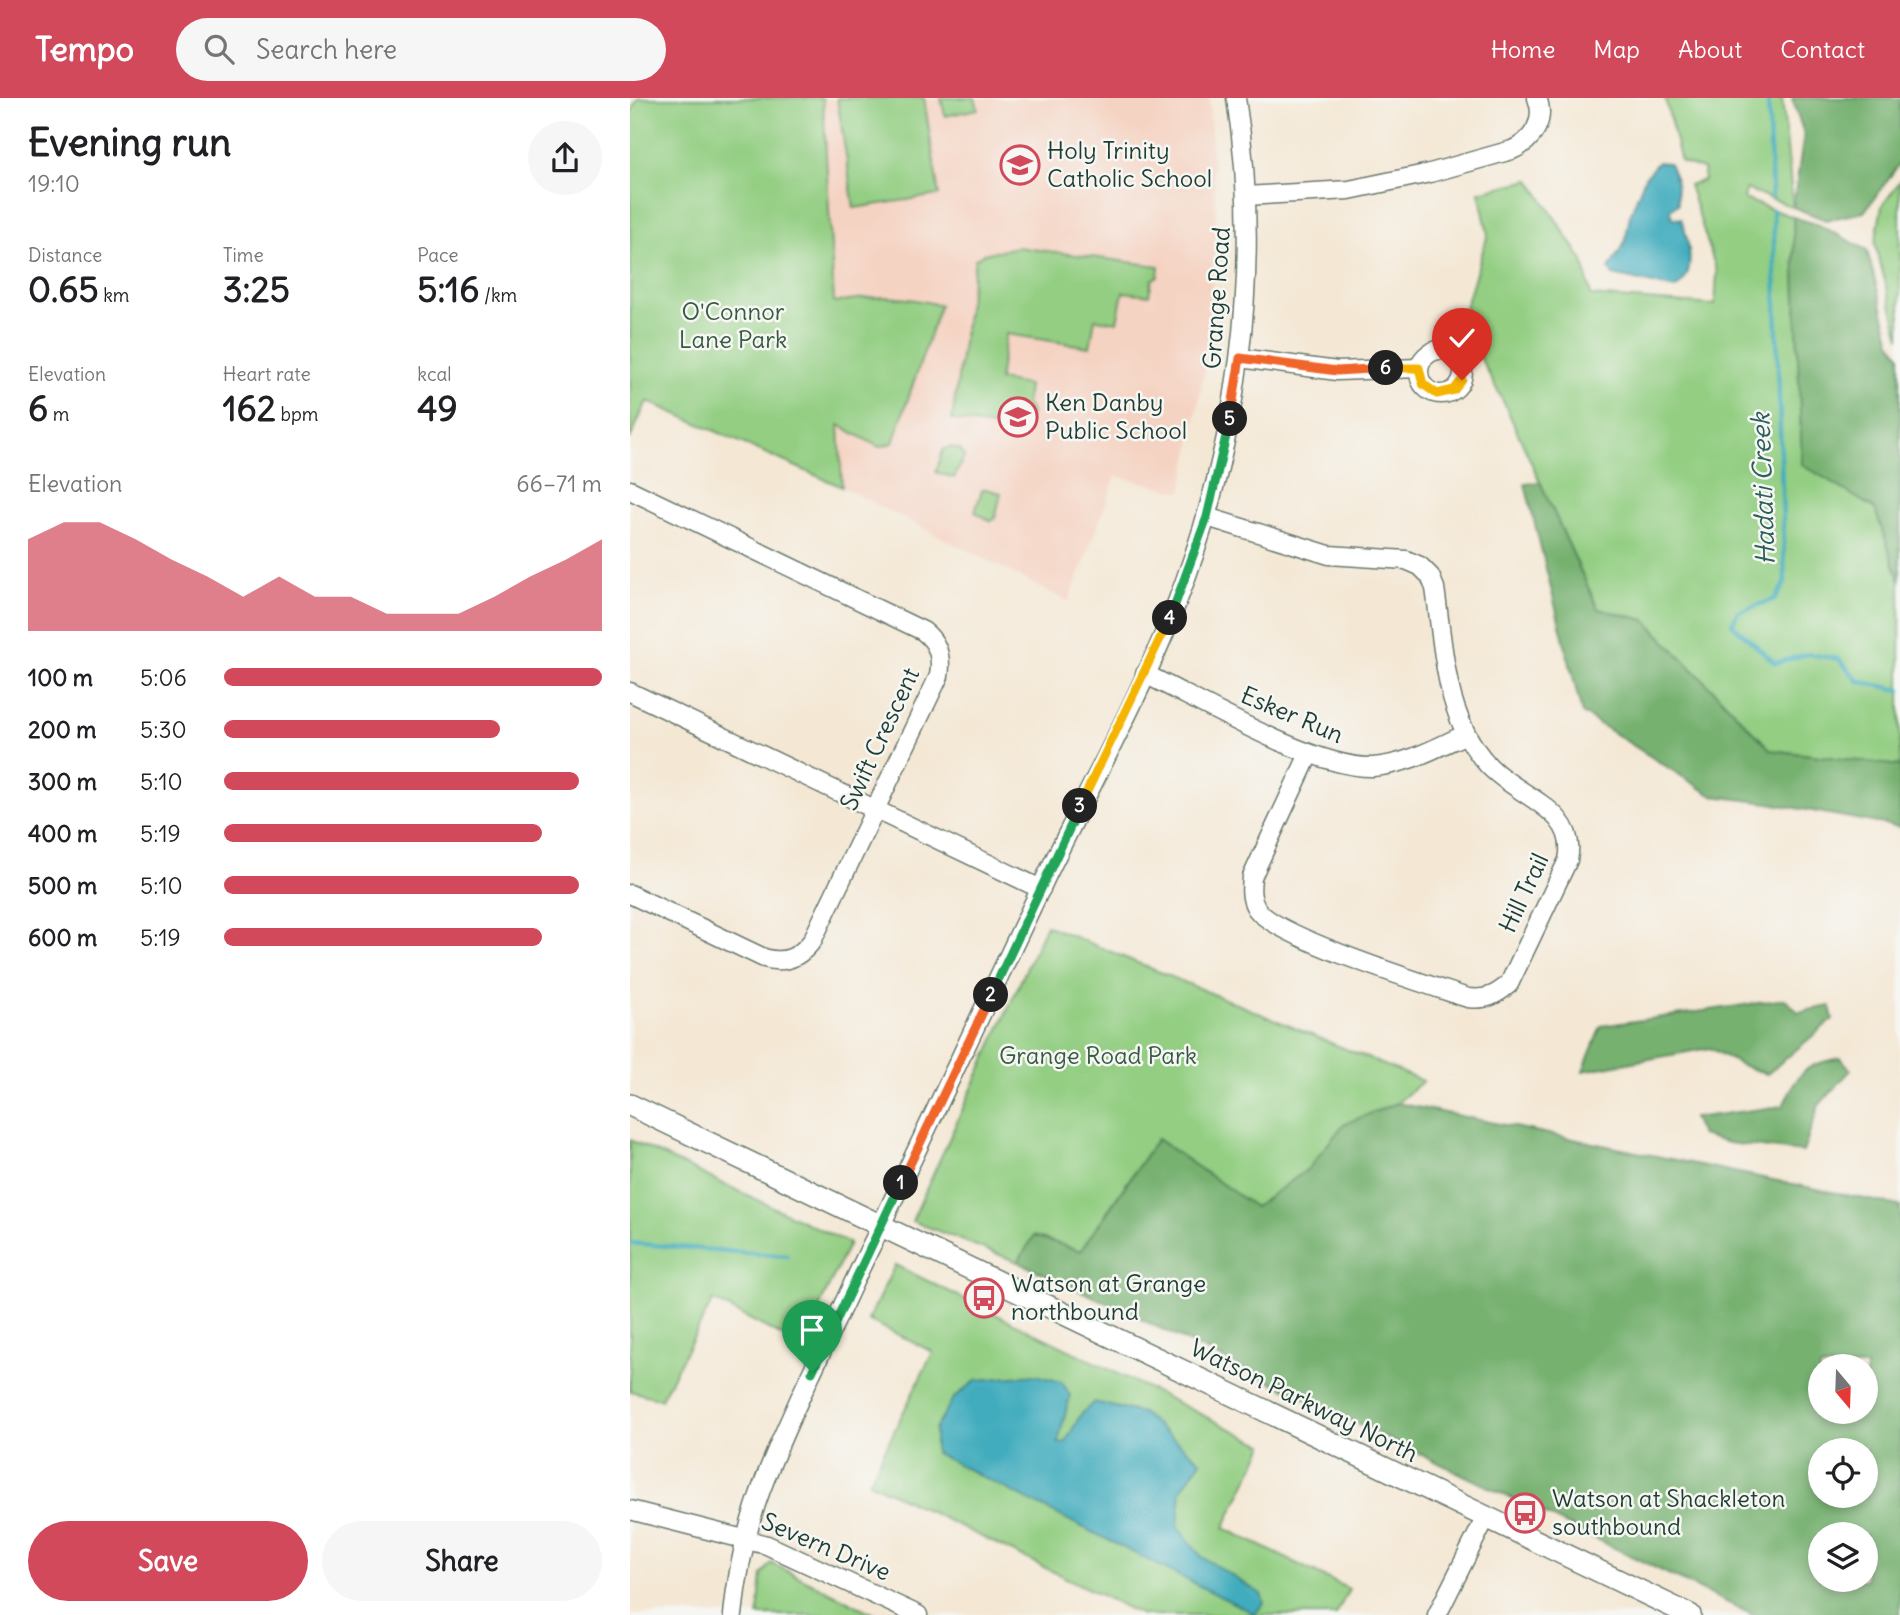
<!DOCTYPE html>
<meta charset="utf-8">
<style>
body{margin:0;font-family:Delius,sans-serif;background:#f6f6f6;color:#202124;height:100vh;display:flex;flex-direction:column;font-size:26px;white-space:nowrap}
*{box-sizing:border-box;margin:0}
p{font-size:23px;color:#757577}
.icon{flex:none;width:38px;height:38px;fill:none;stroke:currentColor;stroke-width:2;stroke-linecap:round;stroke-linejoin:round}
.map{position:relative;flex:1;overflow:hidden}
.details{display:flex;flex-direction:column;background:#fff;width:630px}
.details>*{flex:none}
.needle{width:46px;rotate:161deg}
.tools{position:absolute;left:1178px;top:1256px;display:grid;gap:14px}
.tools a{display:grid;place-items:center;width:70px;height:70px;border-radius:50%;background:#fff;box-shadow:0 4px 10px #0003;font-size:35px}
.pin{position:absolute;display:grid;place-items:center;width:60px;height:60px;color:#fff;margin:-72px -30px;border-radius:50% 50% 50% 0;rotate:-45deg;box-shadow:0 0 7px #0007}
.pin .icon{rotate:45deg}
.km{position:absolute;width:35px;height:35px;margin:-18px;border-radius:50%;background:#222;color:#fff;font-size:19px;line-height:35px;text-align:center}
.round{display:grid;place-items:center;flex:none;width:74px;height:74px;border-radius:37px;background:#f6f6f6}
.overview{display:flex;align-items:center;justify-content:space-between;height:119px;padding:0 28px}
h1{font-size:38px;font-weight:700;line-height:52px}
.metrics{display:grid;grid-template-columns:repeat(3,1fr);gap:10px;height:119px;padding:7px 28px}
.metrics div{display:grid;align-content:center}
.metrics b{font-size:35px;font-weight:700}
.metrics small{font-size:19px;font-weight:400}
.metrics p{font-size:19px}
.chart{height:196px;padding:14px 28px}
.chart p{display:flex;justify-content:space-between}
.chart svg{width:100%;height:126px;margin-top:7px;fill:#d1495b;opacity:.7}
.action{display:flex;gap:14px;margin-top:auto;padding:14px 28px}
.action a{flex:1;height:80px;border-radius:42px;background:#d1495b;color:#fff;font-size:28px;font-weight:700;line-height:80px;text-align:center}
.action a+a{background:#f6f6f6;color:#202124}
ul{padding:0 28px;list-style:none;font-size:23px}
li{display:grid;grid-template-columns:112px 84px 1fr;align-items:center;height:52px}
li i{height:18px;border-radius:9px;background:#d1495b}
header{display:flex;align-items:center;gap:42px;box-sizing:border-box;height:98px;padding:0 35px;background:#d1495b;color:#fff}
header strong{font-size:33px}
nav{display:flex;gap:38px;margin-inline-start:auto;font-size:24px}
.search{width:490px;height:63px;background:#f6f6f6;display:flex;align-items:center;gap:18px;box-sizing:border-box;padding:0 24px;border-radius:38px;color:#757577;font-size:26px}
main{display:flex;flex:1;min-height:0}
.map>svg:first-child{display:block}
</style>
<header>
<strong>Tempo</strong>
<div class="search"><svg class="icon" aria-label="search" viewBox="0 0 24 24"><circle cx="10" cy="10" r="6"/><path d="M15 15l6 6"/></svg>Search here</div>
<nav><a>Home</a><a>Map</a><a>About</a><a>Contact</a></nav>
</header>
<main>
<section class="details">
<div class="overview"><div><h1>Evening run</h1><p>19:10</p></div><a class="round"><svg class="icon" aria-label="share" viewBox="0 0 24 24"><path d="M12 15V3M7 8l5-5 5 5M5 13v7h14v-7"/></svg></a></div>
<div class="metrics">
<div><p>Distance</p><b>0.65<small> km</small></b></div>
<div><p>Time</p><b>3:25</b></div>
<div><p>Pace</p><b>5:16<small> /km</small></b></div>
</div>
<div class="metrics">
<div><p>Elevation</p><b>6<small> m</small></b></div>
<div><p>Heart rate</p><b>162<small> bpm</small></b></div>
<div><p>kcal</p><b>49</b></div>
</div>
<div class="chart"><p><span>Elevation</span>66–71 m</p>
<svg viewBox="0 0 160 44" preserveAspectRatio="none"><path d="M0 44V12L10 6L20 6L30 12L40 19L50 25L60 32L70 25L80 32L90 32L100 38L110 38L120 38L130 32L140 25L150 19L160 12V44z"/></svg>
</div>
<ul>
<li><b>100 m</b>5:06<i style="width:100%"></i></li>
<li><b>200 m</b>5:30<i style="width:73%"></i></li>
<li><b>300 m</b>5:10<i style="width:94%"></i></li>
<li><b>400 m</b>5:19<i style="width:84%"></i></li>
<li><b>500 m</b>5:10<i style="width:94%"></i></li>
<li><b>600 m</b>5:19<i style="width:84%"></i></li>
</ul>
<div class="action"><a>Save</a><a>Share</a></div>
</section>
<div class="map">
<svg width="1270" height="1517" viewBox="0 0 1270 1517">
<rect width="100%" height="100%" fill="#f6f6f2"/>
<filter id="ink" filterUnits="userSpaceOnUse"><feTurbulence type="fractalNoise" baseFrequency=".0143" numOctaves="2"/><feDisplacementMap in="SourceGraphic" scale="14" xChannelSelector="R" yChannelSelector="G"/><feConvolveMatrix kernelMatrix="1 2 1 2 8 2 1 2 1" color-interpolation-filters="sRGB"/></filter>
<filter id="wash" filterUnits="userSpaceOnUse"><feTurbulence type="fractalNoise" baseFrequency=".00686" numOctaves="4" result="noise"/><feDisplacementMap in="SourceGraphic" scale="28" xChannelSelector="R" yChannelSelector="G"/><feGaussianBlur stdDeviation="1.57" result="paint"/><feColorMatrix in="noise" values="0 0 0 0 0 0 0 0 0 0 0 0 0 0 0 0 0 1.4 0 .05"/><feComposite in="paint" operator="in"/></filter>
<g filter="url(#wash)">
<rect width="100%" height="100%" fill="#f4e8d5"/>
<!-- built -->
<polygon fill="#f5d3c2" points="193,0 579,0 586,125 577,259 552,394 486,378 439,504 212,389"/>
<!-- green -->
<g fill="#93ce82" stroke="#59865b" stroke-width="2">
<path d="M8 0H193L204 205C242 196 273 198 310 207L263 345 249 349 209 327 212 389 17 303 0 341V16Z"/>
<polygon points="207,0 294,0 309,97 224,110"/>
<polygon points="311,0 345,0 348,11 315,18"/>
<polygon points="1035,0 1152,0 1163,109 1116,91 1114,101 1163,119 1172,366 1245,411 1270,484 1270,668 1141,652 1015,522 968,511 875,307 831,223 858,136 849,94 900,82 953,163 961,198 1085,207 1087,174 1059,87 1074,82 1073,71 1051,64"/>
<polygon points="1270,83 1270,240 1245,146 1252,108"/>
<polygon points="387,149 529,168 528,178 522,182 519,197 493,194 487,224 465,221 460,249 376,236 369,282 398,287 396,306 401,313 398,333 322,322 345,161 353,156"/>
<polygon points="320,349 331,352 334,359 324,380 306,374 313,352"/>
<polygon points="356,391 371,395 365,421 361,423 345,414 352,392"/>
<polygon points="416,827 793,983 767,1005 714,1026 678,1071 625,1109 527,1041 450,1153 404,1138 388,1164 282,1123"/>
<polygon points="0,1042 219,1145 171,1248 83,1202 31,1301 0,1293"/>
<polygon points="265,1167 634,1347 594,1430 719,1491 706,1517 512,1517 239,1384 303,1254 238,1222"/>
<polygon points="141,1465 246,1517 128,1517 132,1477"/>
</g>
<!-- forest -->
<g fill="#76b170" stroke="#4a7752" stroke-width="2" fill-rule="evenodd">
<polygon points="1162,0 1270,0 1270,65 1234,114 1196,122 1163,109 1174,36"/>
<polygon points="1163,119 1189,127 1237,152 1261,244 1270,257 1270,484 1245,411 1172,366"/>
<polygon points="910,384 968,511 1015,522 1141,652 1270,668 1270,729 1139,705 1083,698 952,615 895,386"/>
<polygon points="1155,901 1168,914 1200,908 1203,921 1137,976 1111,967 1080,950 953,973 971,928"/>
<path d="M1211 960 1221 972 1189 1007 1173 1054 1098 1045 1071 1037 1063 1020 1153 1008C1168 975 1174 966 1211 960Z"/>
<path d="M767 1005 1270 1108V1517H1123L484 1208 388 1164 404 1138 451 1153 527 1041 625 1109 678 1071 714 1026ZM1190 1269H1236V1314H1190ZM1190 1353H1236V1398H1190ZM1190 1437H1236V1482H1190Z"/>
</g>
<!-- water -->
<g fill="#3facbd" stroke="#2f7478" stroke-width="2">
<path d="M1028 64 1039 65 1046 82 1048 106 1040 112 1043 120 1051 121C1059 143 1068 176 1045 191L983 177 979 171 995 144 1000 117 1015 79Z"/>
<polygon points="406,1277 432,1284 440,1297 428,1345 435,1345 451,1316 464,1304 512,1315 571,1363 551,1392 548,1429 572,1459 631,1496 634,1505 625,1516 305,1355 305,1331 323,1301 346,1282"/>
</g>
<g fill="none" stroke-linecap="round" stroke-linejoin="round">
<!-- stream -->
<g stroke="#3facbd" stroke-width="4.5">
<polyline points="1138,0 1142,99"/>
<polyline points="1143,112 1155,485 1145,501 1108,514 1102,526 1145,565 1178,556 1209,561 1228,583 1270,592"/>
<polyline points="0,1145 157,1158"/>
</g>
</g>
</g>
<g filter="url(#ink)">
<g fill="none" stroke-linecap="round" stroke-linejoin="round">
<!-- minor casing -->
<g stroke="#6a796c" stroke-width="21">
<g id="minor">
<path d="M616 98 719 92 800 75 882 52C903 43 916 22 907 0"/>
<circle cx="811" cy="274" r="22"/>
<polyline points="610,260 707,273 789,270"/>
<path d="M0 392 293 533C309 545 312 560 309 578L182 843C169 860 154 866 134 860L0 796"/>
<path d="M577 419 699 457 776 462 790 468 800 478 805 490C814 552 814 619 858 667 887 699 949 711 938 762L879 886C865 898 856 902 838 900 799 887 644 839 626 810 620 800 621 790 622 779L679 656"/>
<path d="M515 576C571 603 684 671 743 669 775 667 806 650 834 637"/>
<polyline points="0,594 411,791"/>
<polyline points="0,1412 137,1447 288,1517"/>
<path d="M103 1517C112 1421 141 1364 180 1278 202 1232 223 1184 246 1138 304 1018 359 897 417 777 460 689 508 602 544 512 608 350 633 173 606 0"/>
<polyline points="807,1517 856,1419"/>
</g>
</g>
<!-- major casing -->
<g stroke="#6a796c" stroke-width="24">
<polyline id="major" points="0,1007 1060,1517"/>
</g>
<!-- minor -->
<use href="#minor" stroke="#fff" stroke-width="18"/>
<!-- major -->
<use href="#major" stroke="#fff" stroke-width="21"/>
</g>
</g>
<g fill="none" stroke-linecap="round" stroke-linejoin="round" filter="url(#ink)">
<!-- split-1 casing -->
<g stroke="#fff" stroke-width="14">
<polyline id="split-1" points="182,1274 271,1085"/>
</g>
<!-- split-2 casing -->
<g stroke="#fff" stroke-width="14">
<polyline id="split-2" points="271,1085 361,897"/>
</g>
<!-- split-3 casing -->
<g stroke="#fff" stroke-width="14">
<polyline id="split-3" points="361,897 450,708"/>
</g>
<!-- split-4 casing -->
<g stroke="#fff" stroke-width="14">
<polyline id="split-4" points="450,708 540,520"/>
</g>
<!-- split-5 casing -->
<g stroke="#fff" stroke-width="14">
<polyline id="split-5" points="540,520 577,419 600,321"/>
</g>
<!-- split-6 casing -->
<g stroke="#fff" stroke-width="14">
<polyline id="split-6" points="600,321 610,260 707,273 756,270"/>
</g>
<!-- split-7 casing -->
<g stroke="#fff" stroke-width="14">
<polyline id="split-7" points="756,270 789,270 793,286 807,296 824,292 832,282"/>
</g>
<!-- split-1 -->
<use href="#split-1" stroke="#22a559" stroke-width="9"/>
<!-- split-2 -->
<use href="#split-2" stroke="#f0652b" stroke-width="9"/>
<!-- split-3 -->
<use href="#split-3" stroke="#22a559" stroke-width="9"/>
<!-- split-4 -->
<use href="#split-4" stroke="#f5b400" stroke-width="9"/>
<!-- split-5 -->
<use href="#split-5" stroke="#22a559" stroke-width="9"/>
<!-- split-6 -->
<use href="#split-6" stroke="#f0652b" stroke-width="9"/>
<!-- split-7 -->
<use href="#split-7" stroke="#f5b400" stroke-width="9"/>
</g>
<!-- icons -->
<defs>
<g id="school-ring" transform="scale(2.0125)"><circle r="9.5" fill="#f6f6f2" stroke="#d1495b" stroke-width="1.5"/><path d="M0-5L7-2L0 1L-7-2ZM-4 1L0 2.5L4 1V4Q0 6-4 4Z" fill="#d1495b"/></g>
<g id="bus-ring" transform="scale(2.0125)"><circle r="9.5" fill="#f6f6f2" stroke="#d1495b" stroke-width="1.5"/><path d="M-5-6H5V4H4V6H2V4H-2V6H-4V4H-5ZM-3.5-4V0h7V-4ZM-3.5 1.2v1.5H-2V1.2ZM2 1.2v1.5H3.5V1.2Z" fill="#d1495b"/></g>
</defs>
<g fill-rule="evenodd">
<use href="#school-ring" x="390" y="67"/>
<use href="#school-ring" x="388" y="319"/>
<use href="#bus-ring" x="354" y="1200"/>
<use href="#bus-ring" x="895" y="1415"/>
</g>
<g text-anchor="middle" stroke-width="5" stroke-linejoin="round" paint-order="stroke">
<!-- poi labels -->
<g font-size="24" fill="#1f3d34" stroke="#f6f6f2" text-anchor="start">
<text x="417" y="61">Holy Trinity<tspan x="417" dy="28">Catholic School</tspan></text>
<text x="415" y="313">Ken Danby<tspan x="415" dy="28">Public School</tspan></text>
<text x="381" y="1194">Watson at Grange<tspan x="381" dy="28">northbound</tspan></text>
<text x="922" y="1409">Watson at Shackleton<tspan x="922" dy="28">southbound</tspan></text>
</g>
<!-- street labels -->
<g font-size="24" fill="#1f3d34" stroke="#f6f6f2">
<text transform="translate(587 200) rotate(-86)" y="8">Grange Road</text>
<text transform="translate(662 617) rotate(23)" y="8">Esker Run</text>
<text transform="translate(250 641) rotate(-65)" y="8">Swift Crescent</text>
<text transform="translate(894 795) rotate(-65)" y="8">Hill Trail</text>
<text transform="translate(674 1303) rotate(26)" y="8">Watson Parkway North</text>
<text transform="translate(196 1449) rotate(23)" y="8">Severn Drive</text>
</g>
<!-- park labels -->
<g font-size="24" fill="#365a44" stroke="#f6f6f2">
<text x="103" y="222">O'Connor<tspan x="103" dy="28">Lane Park</tspan></text>
<text x="468" y="966">Grange Road Park</text>
</g>
<!-- water labels -->
<g font-size="26" font-style="italic" fill="#295e5d" stroke="#f6f6f2">
<text transform="translate(1133 391) rotate(-92)" y="9">Hadati Creek</text>
</g>
</g>
</svg>
<div class="tools">
<a><svg class="needle" viewBox="-14 -14 28 28"><path d="M0-13l5 13h-10z" fill="#e53935"/><path d="M0 13l5-13h-10z" fill="#757577"/></svg></a>
<a><svg class="icon" aria-label="locate" viewBox="0 0 24 24"><circle cx="12" cy="12" r="6"/><path d="M12 2v4M12 18v4M2 12h4M18 12h4"/></svg></a>
<a><svg class="icon" aria-label="layers" viewBox="0 0 24 24"><path d="M12 4l9 5-9 5-9-5zM3 14l9 5 9-5"/></svg></a>
</div>
<div class="pin" style="left:182px;top:1274px;background:#1e9e55"><svg class="icon" aria-label="arrive" viewBox="0 0 24 24"><path d="M6 21V4h12l-3 4 3 4H6"/></svg></div>
<div class="pin" style="left:832px;top:282px;background:#d93025"><svg class="icon" aria-label="check" viewBox="0 0 24 24"><path d="M5 12l5 5 9-10"/></svg></div>
<b class="km" style="left:271px;top:1085px">1</b>
<b class="km" style="left:361px;top:897px">2</b>
<b class="km" style="left:450px;top:708px">3</b>
<b class="km" style="left:540px;top:520px">4</b>
<b class="km" style="left:600px;top:321px">5</b>
<b class="km" style="left:756px;top:270px">6</b>
</div>
</main>
